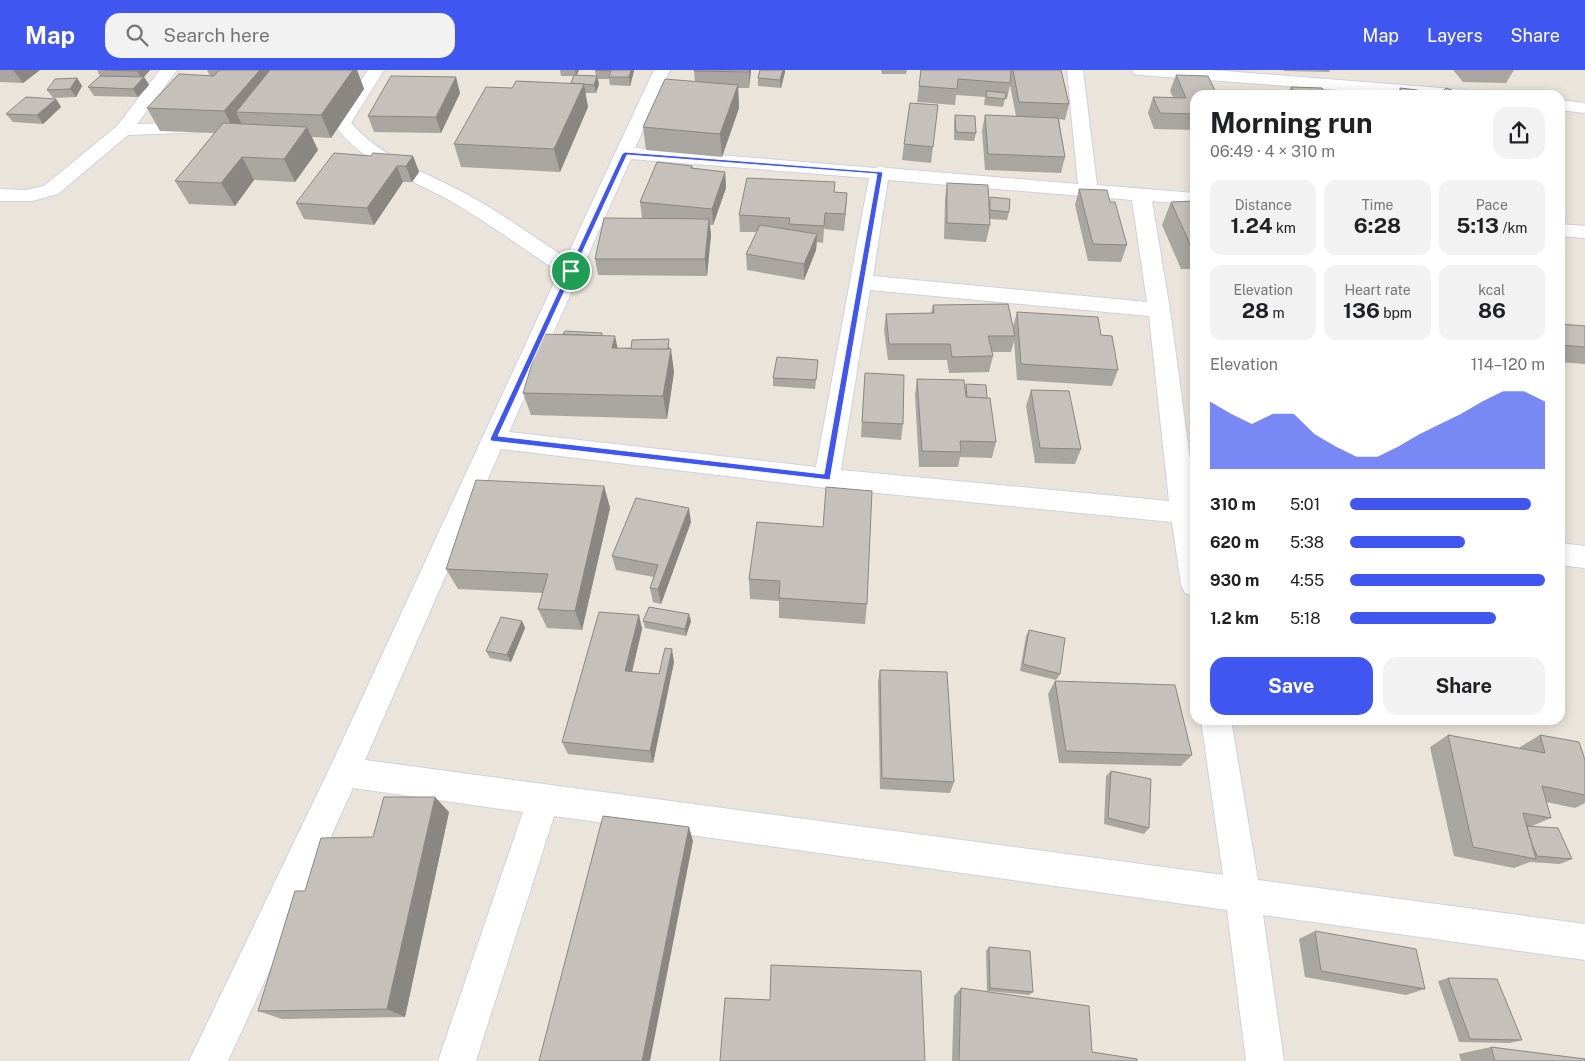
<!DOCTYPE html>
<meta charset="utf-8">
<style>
body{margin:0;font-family:"Public Sans",sans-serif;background:#f2f2f2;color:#202124;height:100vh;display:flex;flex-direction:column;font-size:19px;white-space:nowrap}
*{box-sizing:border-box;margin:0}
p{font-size:16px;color:#757577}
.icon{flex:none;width:28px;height:28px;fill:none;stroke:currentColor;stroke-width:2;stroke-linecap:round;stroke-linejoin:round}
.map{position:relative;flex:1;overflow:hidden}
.side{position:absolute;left:1190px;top:20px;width:375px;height:635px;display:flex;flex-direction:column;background:#fff;border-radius:15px;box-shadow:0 2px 12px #0003}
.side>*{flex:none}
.pin{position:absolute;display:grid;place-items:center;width:42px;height:42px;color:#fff;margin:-21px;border:2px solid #fff;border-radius:50%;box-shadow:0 1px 5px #0007}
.round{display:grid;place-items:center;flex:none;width:52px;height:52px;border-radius:15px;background:#f2f2f2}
.headline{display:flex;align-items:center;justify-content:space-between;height:85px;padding:0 20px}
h1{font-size:28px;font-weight:700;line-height:38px}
.figures{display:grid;grid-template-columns:repeat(3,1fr);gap:8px;height:85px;padding:5px 20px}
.figures div{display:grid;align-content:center;border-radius:12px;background:#f2f2f2;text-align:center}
.figures b{font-size:21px;font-weight:700}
.figures small{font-size:14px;font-weight:400}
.figures p{font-size:14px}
.chart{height:140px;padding:10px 20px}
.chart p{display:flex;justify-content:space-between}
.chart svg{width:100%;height:90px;margin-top:5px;fill:#4056f0;opacity:.7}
.primary-button{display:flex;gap:10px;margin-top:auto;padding:10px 20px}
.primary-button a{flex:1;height:58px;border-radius:15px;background:#4056f0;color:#fff;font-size:20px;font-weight:700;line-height:58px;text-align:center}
.primary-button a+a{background:#f2f2f2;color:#202124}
ul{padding:0 20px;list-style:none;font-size:16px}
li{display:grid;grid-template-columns:80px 60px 1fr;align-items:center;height:38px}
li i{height:12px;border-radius:6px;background:#4056f0}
header{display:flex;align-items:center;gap:30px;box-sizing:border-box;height:70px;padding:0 25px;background:#4056f0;color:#fff}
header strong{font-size:24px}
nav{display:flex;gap:28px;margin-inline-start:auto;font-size:18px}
.search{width:350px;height:45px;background:#f2f2f2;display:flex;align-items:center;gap:12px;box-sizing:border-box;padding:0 18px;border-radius:15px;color:#757577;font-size:19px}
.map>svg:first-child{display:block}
</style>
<header>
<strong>Map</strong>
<div class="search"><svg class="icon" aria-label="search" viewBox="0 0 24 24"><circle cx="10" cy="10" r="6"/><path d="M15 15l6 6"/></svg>Search here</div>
<nav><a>Map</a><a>Layers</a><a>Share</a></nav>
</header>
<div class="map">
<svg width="1585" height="991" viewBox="0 0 1585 991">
<rect width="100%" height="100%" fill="#eae4da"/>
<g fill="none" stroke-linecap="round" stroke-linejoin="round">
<!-- minor casing -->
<g stroke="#cfd1e0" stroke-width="2">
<g id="minor">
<polygon points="160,0 177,0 137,54 197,53 203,54 206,58 203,62 128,65 58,124 32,131 0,131 0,119 26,120 44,116 117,56"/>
<path d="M368 0H384L351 53C381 88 428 103 468 125 502 143 533 167 566 188L654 0H670L635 78 875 98 880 96 887 98 1078 114 1067 0H1083L1097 115 1195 123V135L1152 131 1170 240 1195 427V527L1185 523 1181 515 1172 452 827 418 501 379 365 690 1223 805 1201 650H1231L1258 810 1585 854V890L1263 845 1284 991H1246L1227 840 554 746 476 991H438L523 742 353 718 228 991H189L333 691 559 202C525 180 491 155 456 134 414 109 363 96 333 53ZM631 89 869 108 816 397 509 362ZM888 110 1132 130 1147 232 873 206ZM870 220 1149 246 1169 431 841 400Z"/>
<polygon points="1132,0 1212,0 1465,20 1471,21 1474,25 1408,25 1140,5 1134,4"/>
<polygon points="1560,30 1585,33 1585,43 1560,40"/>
<polygon points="1560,154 1585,156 1585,168 1560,166"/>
<polygon points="1560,473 1585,476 1585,498 1560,495"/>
</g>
</g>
<!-- minor -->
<use href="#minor" fill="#fff" fill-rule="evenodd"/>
</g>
<!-- wall -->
<g fill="#a9a59f">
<polygon points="0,0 40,0 23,13 0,12"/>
<polygon points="97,0 150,0 144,7 149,15 138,27 94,26 88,17 100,6"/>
<polygon points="207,0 357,0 364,19 331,68 312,67 318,80 295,112 254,110 235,136 189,134 175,111 214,63 160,61 147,38 210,6"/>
<polygon points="560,0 579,0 577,5 596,6 595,0 634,1 630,16 610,15 609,9 598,9 599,14 596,23 585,23 588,37 560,102 461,97 454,74 512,18 571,13 574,6 561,6"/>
<polygon points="751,0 749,18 738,18 739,38 722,87 646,80 643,57 695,12 694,1"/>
<polygon points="760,0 785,0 781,18 758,16 758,8"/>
<polygon points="881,0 907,0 906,4 882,4"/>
<polygon points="921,0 1061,0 1069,34 1065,50 1059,49 1065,87 1061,103 985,100 982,61 985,45 1016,46 1010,15 1007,29 1005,29 1003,37 984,35 985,27 956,25 955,35 917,32"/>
<polygon points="1284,0 1330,0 1329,2 1284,1"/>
<polygon points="1453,0 1514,0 1506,13 1463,12"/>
<polygon points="1176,5 1195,25 1195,60 1154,59 1148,43 1153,27 1173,27 1170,21"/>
<polygon points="77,8 82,16 76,27 53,28 47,20"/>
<polygon points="1291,17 1327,25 1287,25"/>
<polygon points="1400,18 1419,25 1355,25 1356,23 1397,24"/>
<polygon points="460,23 441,63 374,62 368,46"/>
<polygon points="56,29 61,37 43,54 13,52 6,44"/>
<polygon points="938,35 931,93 902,90 904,74"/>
<polygon points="955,45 976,63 974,71 954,70 954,54"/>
<polygon points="371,86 413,86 419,102 412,112 403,112 374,155 304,149 296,133"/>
<polygon points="692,96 693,98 725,102 726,118 713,155 710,155 711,165 707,206 598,205 595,189 647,148 642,148 640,132"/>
<polygon points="947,113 989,133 990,127 1009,142 1007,150 989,149 990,155 986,172 944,169 945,129"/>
<polygon points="1079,119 1110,132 1127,175 1121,192 1088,191 1075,135"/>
<polygon points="834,122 847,123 844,161 824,159 823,173 817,172 816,180 804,210 747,200 746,184 757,162 740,162 739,145"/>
<polygon points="1195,131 1195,199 1181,199 1162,155 1171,132"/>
<polygon points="933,235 1013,257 1017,242 1101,265 1118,300 1112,316 1017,310 1014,271 1011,282 992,282 993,286 989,302 949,303 947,290 888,290 884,260 886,244 931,243"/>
<polygon points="1560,254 1585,256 1585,294 1560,292"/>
<polygon points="602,263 603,266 618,278 670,277 674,302 667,349 531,345 523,323 563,265"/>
<polygon points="818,290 815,319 773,316 773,308"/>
<polygon points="865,303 903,354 901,370 861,367"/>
<polygon points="917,309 965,319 966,314 987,328 996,372 992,388 960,387 958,397 919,397 915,325"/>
<polygon points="1031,320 1081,379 1075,394 1035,393 1026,336"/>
<polygon points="604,416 610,438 582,560 547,558 538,539 543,523 458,519 446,499"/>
<polygon points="691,452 661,534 653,532 650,518 654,507 616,500 612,486"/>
<polygon points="823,457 867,534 865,554 779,548 779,531 750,529 749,509"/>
<polygon points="639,545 642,559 632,602 659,604 674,592 653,693 568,684 562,672"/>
<polygon points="522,551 525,558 511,592 490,588 486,581"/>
<polygon points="643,551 691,551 686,566 645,558"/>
<polygon points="1029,560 1060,604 1056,610 1020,601 1026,566"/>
<polygon points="880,600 954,712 950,723 880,719 878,612"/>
<polygon points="1055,611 1192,685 1181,696 1059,693 1048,624"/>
<polygon points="1448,665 1520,678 1520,677 1540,665 1585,690 1585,733 1575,738 1546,732 1551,748 1532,756 1572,789 1560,794 1530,792 1514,798 1454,786 1430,677"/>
<polygon points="1111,701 1149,758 1144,764 1104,754 1106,706"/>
<polygon points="449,742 405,947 282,949 258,941 305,821"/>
<polygon points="1315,861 1425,919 1406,925 1305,907 1299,869"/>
<polygon points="989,877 1033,922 1029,925 987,921 986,881"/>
<polygon points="1448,908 1522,970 1510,973 1459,972 1438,911"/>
<polygon points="961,918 1092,982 1137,991 952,991 954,926"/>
<polygon points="1491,977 1585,991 1461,991 1459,984"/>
</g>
<!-- shaded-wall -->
<g fill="#8a8682">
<polygon points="13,0 40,0 23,13"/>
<polygon points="138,0 150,0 142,9 137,1"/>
<polygon points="260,0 276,0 236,42 243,56 236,64 224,41"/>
<polygon points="353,0 357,0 364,19 331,68 321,45"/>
<polygon points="575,0 579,0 576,6"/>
<polygon points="631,0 634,0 634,1 630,16 629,7"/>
<polygon points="749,0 751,0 749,18"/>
<polygon points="783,0 785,0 785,2 781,18 780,10"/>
<polygon points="597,6 599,14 596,23 594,15"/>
<polygon points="144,7 149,15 138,27 133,19"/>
<polygon points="456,7 460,23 441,63 436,47"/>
<polygon points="77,8 82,16 76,27 70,19"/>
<polygon points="584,14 588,37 560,102 554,79"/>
<polygon points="738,15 739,38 722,87 720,64"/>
<polygon points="56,29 61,37 43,54 37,45"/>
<polygon points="307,57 318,80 295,112 284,89"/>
<polygon points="413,86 419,102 412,112 406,96"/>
<polygon points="242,87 254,110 235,136 221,113"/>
<polygon points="397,96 403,112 374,155 367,138"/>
<polygon points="725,102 726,118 713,155 712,139"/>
<polygon points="847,123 846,139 844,161 845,144"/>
<polygon points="709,149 711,165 707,206 705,189"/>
<polygon points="817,164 816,180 804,210 804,194"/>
<polygon points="615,266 620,289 612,278"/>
<polygon points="671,279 674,302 667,349 663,326"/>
<polygon points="604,416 610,438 582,560 575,541"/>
<polygon points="689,438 691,452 661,534 658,519"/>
<polygon points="689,544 691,551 686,566 685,559"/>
<polygon points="639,545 642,559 629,614 625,601"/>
<polygon points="522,551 525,558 511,592 507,585"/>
<polygon points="672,579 674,592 653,693 650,681"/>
<polygon points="435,727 449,742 405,947 387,939"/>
<polygon points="689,757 693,771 650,991 642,991"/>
</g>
<!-- building -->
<g fill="#c5c0b9" stroke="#8a8682">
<polygon points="105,0 138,0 137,1"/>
<polygon points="219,0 260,0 224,41 147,38 179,4 214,6"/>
<polygon points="270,0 353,0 321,45 236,42"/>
<polygon points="595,0 631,0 629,7 609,7 611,1"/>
<polygon points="694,0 749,0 749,2 694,1"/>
<polygon points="760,0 783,0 780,10 758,8"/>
<polygon points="921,0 1011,0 1010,13 958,9 957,19 919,16"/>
<polygon points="1013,0 1061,0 1069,34 1019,32"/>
<polygon points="574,5 597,6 594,15 571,13"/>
<polygon points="1176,5 1208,6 1217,25 1195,25 1195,44 1160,43 1153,27 1186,28"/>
<polygon points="100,6 144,7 133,19 88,17"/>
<polygon points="391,6 456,7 436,47 368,46"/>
<polygon points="77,8 70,19 47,20 55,9"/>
<polygon points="665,9 738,15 720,64 643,57"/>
<polygon points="516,11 584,14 554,79 454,74 486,17 512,18"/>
<polygon points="1291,17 1322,18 1327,25 1296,25"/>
<polygon points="1400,18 1417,20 1419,25 1402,25"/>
<polygon points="1446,18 1466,25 1439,25"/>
<polygon points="987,21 1006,23 1005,29 986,27"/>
<polygon points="1396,22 1398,25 1358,25 1356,23"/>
<polygon points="26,27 56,29 37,45 6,44"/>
<polygon points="910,33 938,35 933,77 904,74"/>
<polygon points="955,45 975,46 976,63 956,62"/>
<polygon points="985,45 1058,48 1065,87 988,84"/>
<polygon points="223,53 307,57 284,89 242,87 221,113 175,111"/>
<polygon points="334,83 371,86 373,83 413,86 406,96 397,96 367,138 296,133"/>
<polygon points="657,92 692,96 691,98 725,102 712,139 640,132"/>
<polygon points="747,108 835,112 834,122 847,123 845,144 825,143 824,156 789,154 790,148 739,145"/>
<polygon points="947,113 988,115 990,155 947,153"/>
<polygon points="1079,119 1107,120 1110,132 1115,132 1127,175 1093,174"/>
<polygon points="990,127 1010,129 1009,142 990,140"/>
<polygon points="1195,131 1195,176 1191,176 1171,132"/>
<polygon points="604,148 709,149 705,189 595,189"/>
<polygon points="760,155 817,164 804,194 746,184"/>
<polygon points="1008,234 1015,266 988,266 993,286 952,287 950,274 889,274 886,244 934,243 933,235"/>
<polygon points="1017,242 1098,247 1101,265 1112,266 1118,300 1021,294"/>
<polygon points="1560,254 1585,256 1585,277 1560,275"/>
<polygon points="565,261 602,263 601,266 563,264"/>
<polygon points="541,264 615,266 612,278 671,279 663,326 523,323"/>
<polygon points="669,269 668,279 631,279 632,270"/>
<polygon points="777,287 818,290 816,310 773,308"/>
<polygon points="865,303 904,305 903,354 862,352"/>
<polygon points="917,309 964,310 966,327 990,328 996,372 960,371 961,382 922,381"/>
<polygon points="966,314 986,315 987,328 967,327"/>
<polygon points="1031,320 1069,321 1081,379 1040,378"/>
<polygon points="476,410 604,416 575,541 538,539 548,504 446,499"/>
<polygon points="826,417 872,421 867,534 779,528 780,511 749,509 757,452 823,457"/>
<polygon points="636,428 689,438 658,519 650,518 658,495 612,486"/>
<polygon points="649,537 689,544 685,559 643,551"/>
<polygon points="599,542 639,545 625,601 659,604 665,578 672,579 650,681 562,672"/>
<polygon points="501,547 522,551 507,585 486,581"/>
<polygon points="1029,560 1065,568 1060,604 1023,594"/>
<polygon points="880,600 947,602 954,712 882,708"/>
<polygon points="1055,611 1175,615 1192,685 1066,681"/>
<polygon points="1448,665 1545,683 1540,665 1579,672 1585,690 1585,725 1542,716 1551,748 1523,743 1536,789 1473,777"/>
<polygon points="1111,701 1151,709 1149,758 1108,748"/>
<polygon points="384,727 435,727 387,939 258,941 295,821 305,821 321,768 373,767"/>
<polygon points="603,746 689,757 642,991 539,991"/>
<polygon points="1527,756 1558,758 1572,789 1537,786 1532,774"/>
<polygon points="1315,861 1416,879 1425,919 1321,901"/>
<polygon points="989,877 1030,881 1033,922 990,918"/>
<polygon points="771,895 921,901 925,991 720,991 725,928 770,930"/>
<polygon points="1448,908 1497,909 1522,970 1470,969"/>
<polygon points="961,918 1089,936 1092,982 1137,989 1137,991 959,991"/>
<polygon points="1491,977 1585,989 1585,991 1495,991"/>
</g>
<!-- route -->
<path fill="#4056f0" stroke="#fff" fill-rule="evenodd" d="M625 82 883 102 830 410 491 371 490 369 622 84ZM627 85 877 104 824 404 498 366Z"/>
</svg>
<div class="pin" style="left:571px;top:201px;background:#1e9e55"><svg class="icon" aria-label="arrive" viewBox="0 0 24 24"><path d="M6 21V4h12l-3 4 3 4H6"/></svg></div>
<section class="side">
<div class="headline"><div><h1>Morning run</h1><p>06:49 · 4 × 310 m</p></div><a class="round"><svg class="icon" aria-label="share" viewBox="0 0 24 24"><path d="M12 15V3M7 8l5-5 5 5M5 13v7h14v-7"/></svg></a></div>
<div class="figures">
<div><p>Distance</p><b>1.24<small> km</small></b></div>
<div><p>Time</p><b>6:28</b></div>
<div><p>Pace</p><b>5:13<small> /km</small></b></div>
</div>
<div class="figures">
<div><p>Elevation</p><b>28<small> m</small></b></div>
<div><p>Heart rate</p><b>136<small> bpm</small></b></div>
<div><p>kcal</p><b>86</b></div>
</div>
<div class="chart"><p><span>Elevation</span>114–120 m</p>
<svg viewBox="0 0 160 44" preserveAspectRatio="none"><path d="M0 44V11L10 17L20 22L30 17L40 17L50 27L60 33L70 38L80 38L90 33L100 27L110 22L120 17L130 11L140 6L150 6L160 11V44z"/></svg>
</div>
<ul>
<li><b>310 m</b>5:01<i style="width:93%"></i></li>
<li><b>620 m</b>5:38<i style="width:59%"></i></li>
<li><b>930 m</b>4:55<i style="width:100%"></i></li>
<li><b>1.2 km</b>5:18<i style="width:75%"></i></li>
</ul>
<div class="primary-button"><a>Save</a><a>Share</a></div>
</section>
</div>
